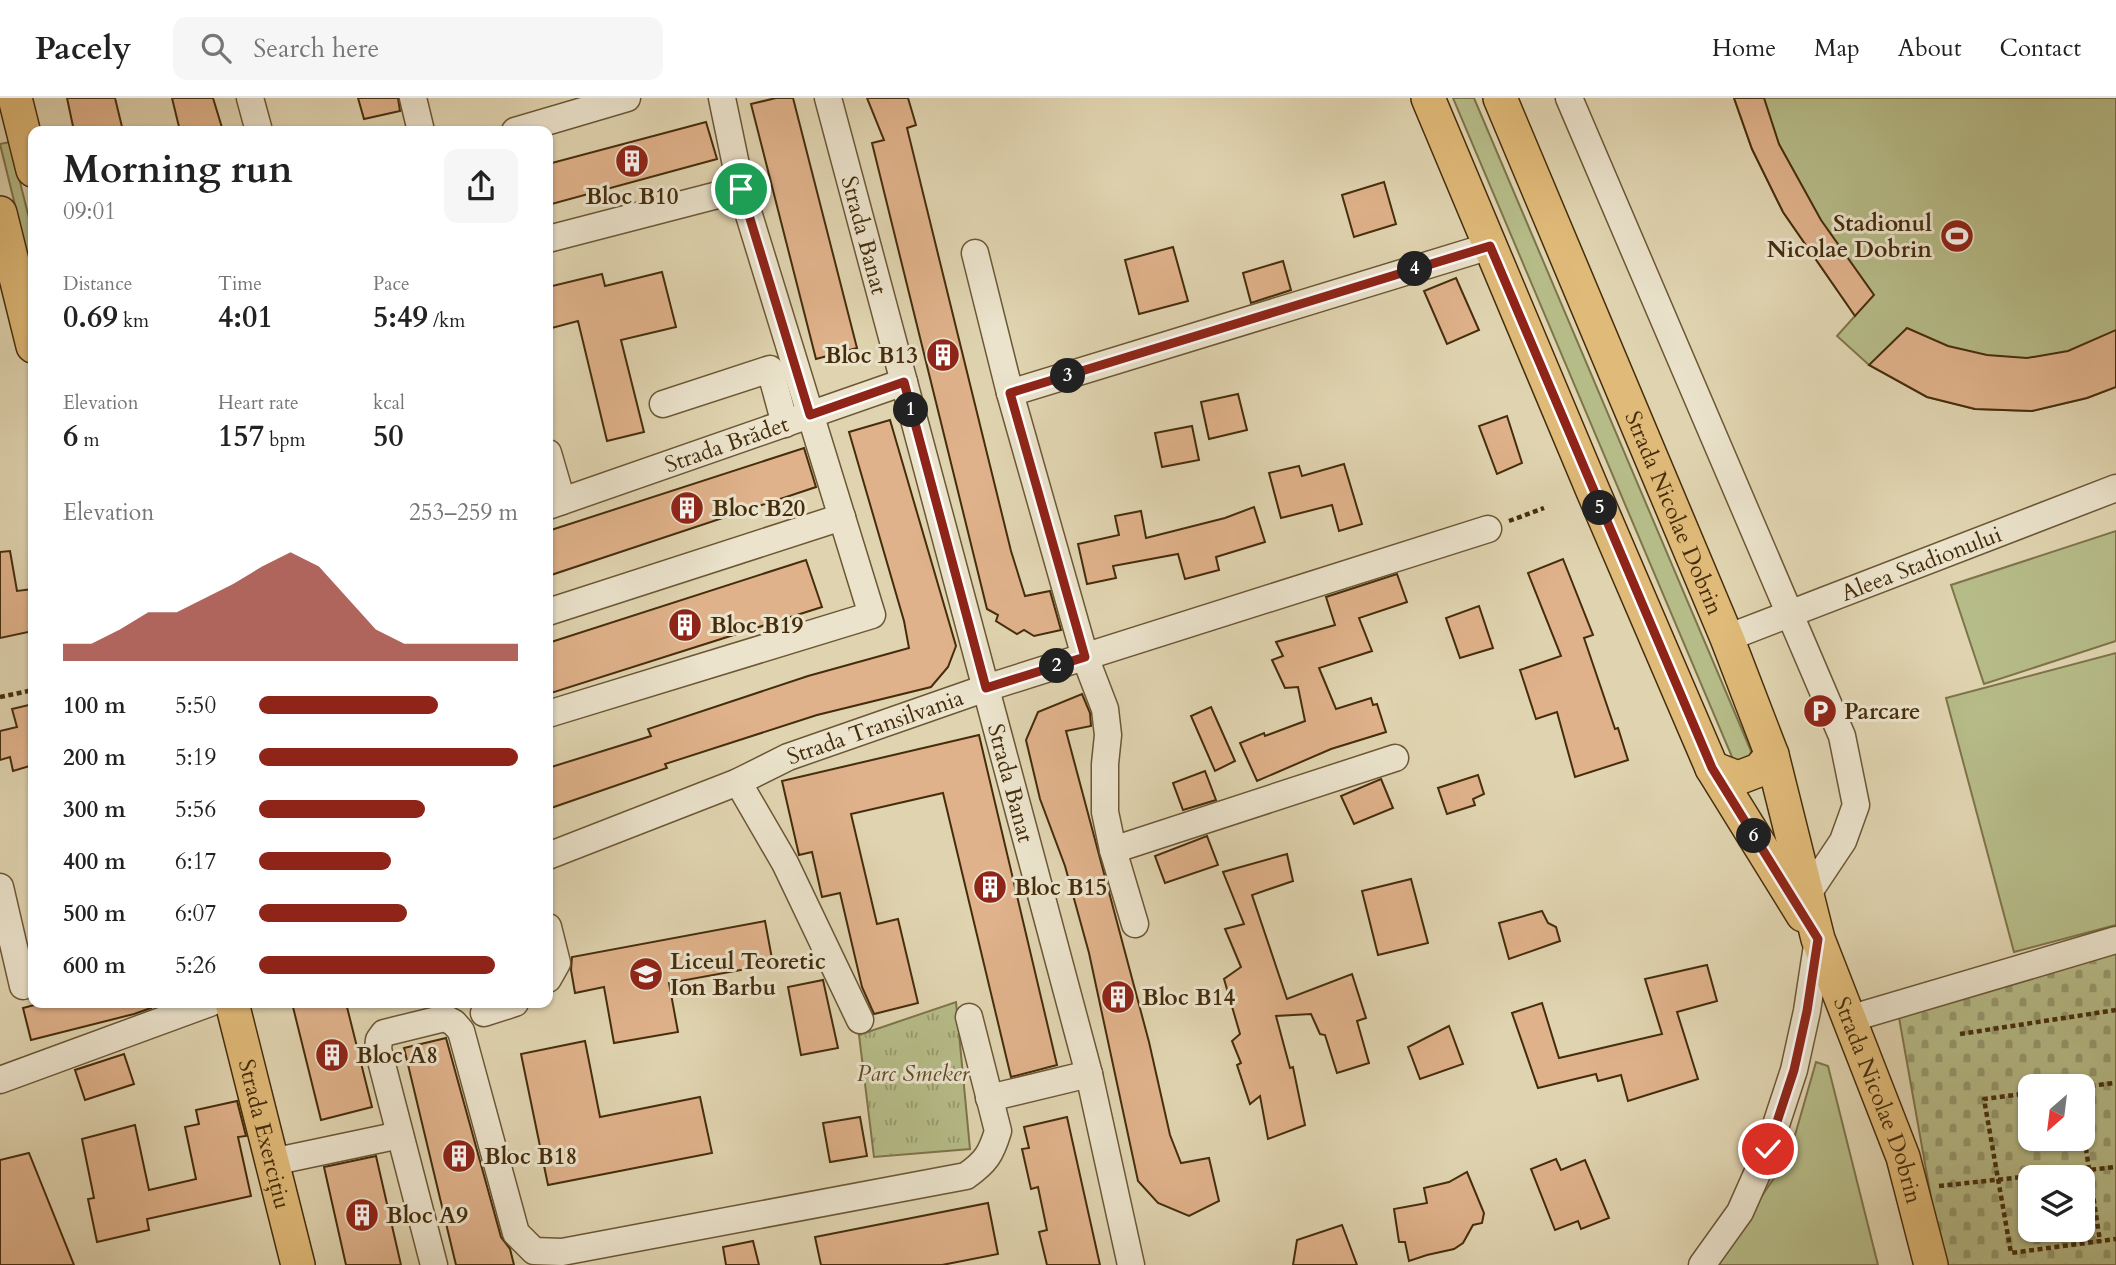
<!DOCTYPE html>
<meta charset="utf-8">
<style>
body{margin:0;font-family:Cardo,serif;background:#f6f6f6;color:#222;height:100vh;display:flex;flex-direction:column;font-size:26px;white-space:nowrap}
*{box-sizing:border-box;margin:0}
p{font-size:23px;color:#767676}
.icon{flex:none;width:38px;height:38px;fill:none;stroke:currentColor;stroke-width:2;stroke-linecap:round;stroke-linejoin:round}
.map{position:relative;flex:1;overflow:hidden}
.drawer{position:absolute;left:28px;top:28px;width:525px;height:882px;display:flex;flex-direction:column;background:#fff;border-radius:14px;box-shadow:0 2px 5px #0004}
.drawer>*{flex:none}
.needle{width:46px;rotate:208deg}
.fabs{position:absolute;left:2018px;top:976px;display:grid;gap:14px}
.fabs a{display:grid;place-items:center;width:77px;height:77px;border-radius:14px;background:#fff;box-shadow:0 2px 5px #0004;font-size:35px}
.pin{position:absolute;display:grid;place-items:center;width:60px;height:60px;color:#fff;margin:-30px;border:4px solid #fff;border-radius:50%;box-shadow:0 2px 7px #0007}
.km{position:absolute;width:35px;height:35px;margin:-18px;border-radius:50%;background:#222;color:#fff;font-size:19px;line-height:35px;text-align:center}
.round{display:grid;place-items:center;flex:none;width:74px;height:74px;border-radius:14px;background:#f6f6f6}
.headline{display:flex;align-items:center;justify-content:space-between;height:119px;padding:0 35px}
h1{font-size:38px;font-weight:800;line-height:52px}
.metrics{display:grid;grid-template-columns:repeat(3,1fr);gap:10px;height:119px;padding:7px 35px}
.metrics div{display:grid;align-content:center}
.metrics b{font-size:30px;font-weight:800}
.metrics small{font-size:19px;font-weight:400}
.metrics p{font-size:19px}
.chart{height:196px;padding:14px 35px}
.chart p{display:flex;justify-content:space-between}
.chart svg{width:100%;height:126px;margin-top:7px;fill:#8f2418;opacity:.7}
ul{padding:0 35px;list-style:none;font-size:23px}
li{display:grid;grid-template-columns:112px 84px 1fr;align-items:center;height:52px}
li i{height:18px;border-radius:9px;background:#8f2418}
header{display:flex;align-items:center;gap:42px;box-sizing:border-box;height:98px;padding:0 35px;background:#fff;border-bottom:2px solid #e0e0e0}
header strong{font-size:33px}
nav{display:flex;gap:38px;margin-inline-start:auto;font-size:24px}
.search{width:490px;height:63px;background:#f6f6f6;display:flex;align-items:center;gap:18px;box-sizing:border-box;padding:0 24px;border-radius:14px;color:#767676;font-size:26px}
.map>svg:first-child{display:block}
</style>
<header>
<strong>Pacely</strong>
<div class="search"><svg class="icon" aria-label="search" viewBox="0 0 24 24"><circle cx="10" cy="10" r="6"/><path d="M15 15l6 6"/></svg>Search here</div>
<nav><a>Home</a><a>Map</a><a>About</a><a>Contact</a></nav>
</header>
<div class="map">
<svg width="2116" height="1167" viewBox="0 0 2116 1167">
<defs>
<pattern id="cemetery-stones" width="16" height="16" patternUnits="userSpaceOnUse" patternTransform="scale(1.75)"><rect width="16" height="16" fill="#b6bc88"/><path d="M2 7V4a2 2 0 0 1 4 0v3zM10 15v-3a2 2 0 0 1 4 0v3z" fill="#96996e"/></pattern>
<pattern id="park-tufts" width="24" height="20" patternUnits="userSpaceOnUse" patternTransform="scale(1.75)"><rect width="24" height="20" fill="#b6bc88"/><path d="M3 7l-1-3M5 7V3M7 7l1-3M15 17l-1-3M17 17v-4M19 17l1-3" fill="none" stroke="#96996e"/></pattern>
</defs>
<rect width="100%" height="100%" fill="#e0d4b0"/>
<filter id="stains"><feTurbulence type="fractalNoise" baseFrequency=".00286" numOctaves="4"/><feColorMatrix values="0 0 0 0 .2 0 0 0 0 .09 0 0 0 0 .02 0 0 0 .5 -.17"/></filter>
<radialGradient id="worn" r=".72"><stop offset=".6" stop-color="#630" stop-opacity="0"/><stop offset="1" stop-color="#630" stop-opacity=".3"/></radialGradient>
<!-- grass -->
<g fill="#b6bc88" stroke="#7e744a" stroke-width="2">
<polygon points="1453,0 1474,0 1751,653 1750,660 1736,664 1732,659"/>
<polygon points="1734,0 2116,0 2116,289 2087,300 2032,313 1975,311 1927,299 1869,267 1837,238 1855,218 1783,114 1752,51"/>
<polygon points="10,44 33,136 33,171 31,172 0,46"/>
<polygon points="2116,433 2116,543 1984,586 1951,487"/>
<polygon points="2116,555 2116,827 2014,854 1946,600"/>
<polygon points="1816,964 1828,968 1878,1167 1715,1167 1789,1058"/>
</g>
<!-- cemetery -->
<path fill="url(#cemetery-stones)" stroke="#7e744a" stroke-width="2" fill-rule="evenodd" d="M2116 847V1167H1943L1898 914ZM2030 989H2082V1041H2030ZM2030 1080H2082V1132H2030Z"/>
<!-- park -->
<polygon fill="url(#park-tufts)" stroke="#7e744a" stroke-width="2" points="956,904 970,1051 874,1059 859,937"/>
<!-- building -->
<g fill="#e0b28b" stroke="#452d0c" stroke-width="2">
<polygon points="67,0 115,0 123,33 74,33"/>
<polygon points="172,0 213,0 223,33 180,33"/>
<polygon points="358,0 398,0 400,13 364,21"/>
<polygon points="776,0 793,0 857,250 816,261 751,6"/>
<polygon points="867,0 908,0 916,27 907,30 1011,453 1025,498 1050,493 1061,532 1034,538 1024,532 1017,536 996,523 998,517 987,511 872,45 884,42"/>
<polygon points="1734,0 1764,0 1779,46 1821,122 1874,197 1855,218 1783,114 1752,51"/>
<polygon points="706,24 717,61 548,107 548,66"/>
<polygon points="1384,84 1396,126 1354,139 1342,97"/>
<polygon points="1173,149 1188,203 1139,216 1125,162"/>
<polygon points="1283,163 1291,192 1251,205 1243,175"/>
<polygon points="662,174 676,229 621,242 644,334 607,343 578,223 548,231 548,189 602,176 605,188"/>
<polygon points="1456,180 1479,232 1447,246 1424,193"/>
<polygon points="1907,230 1948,248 1987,257 2027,260 2068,253 2116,232 2116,289 2087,300 2032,313 1975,311 1927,299 1869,267"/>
<polygon points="1238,296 1247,332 1209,341 1201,304"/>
<polygon points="1507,318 1522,365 1497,376 1479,328"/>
<polygon points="890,322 956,548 948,569 931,589 817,617 665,666 667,670 548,711 548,670 651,638 648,631 808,578 909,550 904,523 849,334"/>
<polygon points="1192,328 1199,362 1162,369 1155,335"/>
<polygon points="804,350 816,389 548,478 548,433"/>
<polygon points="1344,366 1362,426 1339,433 1332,407 1281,420 1269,375 1299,368 1302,378"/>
<polygon points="1254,409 1265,444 1216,459 1219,472 1185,481 1178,456 1113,468 1116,480 1087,486 1078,446 1119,437 1115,418 1141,413 1146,440 1225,420"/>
<polygon points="10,453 17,493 33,491 33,533 0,540 0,454"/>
<polygon points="1563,461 1593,537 1584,540 1615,631 1618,630 1628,662 1575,679 1557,614 1536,621 1520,572 1561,558 1528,475"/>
<polygon points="806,462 822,509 548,596 548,545"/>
<polygon points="1397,476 1407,504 1359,520 1372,553 1319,570 1336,611 1371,600 1373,607 1377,606 1386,634 1331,651 1257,683 1240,645 1264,635 1265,638 1305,623 1298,589 1285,590 1272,562 1283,558 1276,544 1335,527 1326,499"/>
<polygon points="1479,508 1493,550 1460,560 1446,520"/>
<polygon points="1082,596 1090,615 1091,628 1066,633 1149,944 1170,1037 1181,1065 1209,1060 1219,1103 1189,1118 1158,1105 1138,1083 1089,855 1065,768 1040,701 1026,642 1038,614"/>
<polygon points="33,606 33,667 13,673 10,659 0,662 0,633 17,629 12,611"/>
<polygon points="1211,609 1235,663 1215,673 1191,618"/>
<polygon points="979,637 1057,967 1011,979 943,695 851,716 877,826 898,821 918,905 874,916 862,889 840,795 822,799 812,754 799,757 782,683"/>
<polygon points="1205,673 1216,702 1183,712 1173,685"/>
<polygon points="1478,677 1484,696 1473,701 1475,707 1447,716 1438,690"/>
<polygon points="1381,681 1393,710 1354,726 1341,698"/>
<polygon points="1207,738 1218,767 1165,785 1155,758"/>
<polygon points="1287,756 1293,783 1252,797 1287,901 1352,876 1366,920 1357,923 1369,965 1337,975 1325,937 1320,936 1311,916 1276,918 1290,970 1293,969 1305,1027 1268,1041 1260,998 1250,1006 1237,967 1241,965 1232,943 1240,936 1224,881 1241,869 1225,831 1244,826 1223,774"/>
<polygon points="1411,781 1428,845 1378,857 1362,793"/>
<polygon points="1542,813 1548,825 1556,829 1560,843 1509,861 1499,825"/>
<polygon points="765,823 773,866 669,885 678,934 614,945 604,889 575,895 571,872 572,859"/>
<polygon points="1707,867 1717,903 1677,914 1698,981 1628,1003 1621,977 1598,983 1596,976 1538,990 1512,915 1542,905 1559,960 1662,936 1645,881"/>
<polygon points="823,882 838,950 801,957 788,889"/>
<polygon points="42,905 150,905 151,910 134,916 31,942 23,910"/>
<polygon points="292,905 346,905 372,1009 321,1022"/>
<polygon points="1449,928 1463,966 1420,981 1408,949"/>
<polygon points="446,940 501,1139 510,1151 514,1167 456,1167 404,950"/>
<polygon points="585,943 600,1019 700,999 712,1055 548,1087 521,956"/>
<polygon points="124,956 134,986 85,1002 75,972"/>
<polygon points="237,1003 246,1038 238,1039 251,1098 147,1121 149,1132 97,1144 88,1101 94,1100 82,1041 135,1027 149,1092 196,1081 185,1029 199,1026 196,1012"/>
<polygon points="860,1019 867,1058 830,1064 823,1025"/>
<polygon points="1067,1019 1100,1167 1047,1167 1039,1134 1047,1132 1038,1089 1031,1091 1022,1051 1029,1050 1024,1029"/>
<polygon points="29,1055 74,1167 0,1167 0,1062"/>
<polygon points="376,1058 401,1167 346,1167 324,1069"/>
<polygon points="1556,1061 1561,1072 1585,1062 1609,1120 1581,1131 1578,1123 1555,1132 1531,1071"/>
<polygon points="1467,1074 1484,1115 1482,1125 1473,1127 1463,1145 1454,1151 1427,1157 1409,1163 1405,1144 1399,1144 1394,1111 1427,1105 1424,1090 1449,1084"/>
<polygon points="988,1105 998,1156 942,1167 821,1167 815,1139"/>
<polygon points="1342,1127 1357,1167 1293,1167 1297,1142"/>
<polygon points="753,1143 759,1167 726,1167 723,1149"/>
</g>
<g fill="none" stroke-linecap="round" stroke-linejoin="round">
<!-- minor casing -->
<g stroke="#6c5735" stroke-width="29">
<g id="minor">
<polyline points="250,0 259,33"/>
<polyline points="413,0 421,33"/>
<path id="s1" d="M828 0 1089 976 1131 1167"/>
<polyline points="1569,0 1842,638 1856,707 1843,743 1807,797"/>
<polyline points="515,33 627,0"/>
<polyline points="548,141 741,91 722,0"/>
<polyline points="975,155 1010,295 1085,559 1105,611 1108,637 1105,666 1105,714 1113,752 1135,826"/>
<polyline points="1010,295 1490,148"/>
<polyline points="663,306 770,271 785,326"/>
<polyline points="548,355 562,403"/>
<path id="s2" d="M548 408 904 284"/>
<polyline points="548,514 842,419"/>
<path id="s3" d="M1727 540 2116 390"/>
<polyline points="548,616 872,517 741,91"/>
<polyline points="738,684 785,765 860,922"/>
<polyline points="1113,752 1395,660"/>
<path id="s4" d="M548 758 738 684 788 659 986 590 1488 431"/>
<polyline points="0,789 23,888"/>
<polyline points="548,829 557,865 548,881"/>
<polyline points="484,915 515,905"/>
<polyline points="1849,921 2116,842"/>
<polyline points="0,982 210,905"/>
<polyline points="989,1000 1089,976"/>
<polyline points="272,1064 400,1037"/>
<path d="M434 1167 378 951 379 942 384 935 445 920 454 925 461 933 516 1135 534 1153 562 1154 966 1078C986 1064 991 1056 998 1033L969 919"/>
<polyline points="1702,1167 1740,1114 1768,1051 1794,972 1807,913 1818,841"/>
</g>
</g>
<!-- major casing -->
<g stroke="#452d0c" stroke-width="36">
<g id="major">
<polyline points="15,0 33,72"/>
<polyline points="1428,0 1593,393 1712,670 1803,817"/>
<path id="s5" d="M1500 0 1727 540 1772 657 1818 841 1903 1059 1931 1167"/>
<polyline points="0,115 33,248"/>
<polyline points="1712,670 1738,680 1759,672 1772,657"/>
<path id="s6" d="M232 905 298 1167"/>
</g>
</g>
<!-- path -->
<g stroke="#452d0c" stroke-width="4.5" stroke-dasharray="5 3.5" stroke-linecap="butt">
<polyline points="1509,423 1544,410"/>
<polyline points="0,599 33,592"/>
<polyline points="1960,936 2116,912"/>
<polyline points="2082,989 2114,985"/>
<polyline points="2030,995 1984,1001 2011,1155 2116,1141"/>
<polyline points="2082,1025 2100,1143"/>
<polyline points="1939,1088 2116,1069"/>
</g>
<!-- minor -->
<use href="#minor" stroke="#ebe3cc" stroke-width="26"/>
<!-- major -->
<use href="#major" stroke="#e0ba78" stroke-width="33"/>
</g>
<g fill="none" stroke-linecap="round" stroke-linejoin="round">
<!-- route casing -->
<g stroke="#fff" stroke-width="14">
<polyline id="route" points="741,91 810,317 904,284 986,590 1085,559 1010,295 1490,148 1712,670 1818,841 1807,913 1794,972 1768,1051"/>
</g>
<!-- route -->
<use href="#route" stroke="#8f2418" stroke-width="9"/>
</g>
<!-- icons -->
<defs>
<g id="building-disc" transform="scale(1.75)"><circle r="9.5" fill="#8f2418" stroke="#ebe3cc"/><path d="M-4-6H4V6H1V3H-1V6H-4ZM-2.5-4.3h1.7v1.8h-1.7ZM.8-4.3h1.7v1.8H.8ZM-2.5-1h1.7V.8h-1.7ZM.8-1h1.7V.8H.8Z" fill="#fff"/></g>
<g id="stadium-disc" transform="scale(1.75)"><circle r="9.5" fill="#8f2418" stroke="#ebe3cc"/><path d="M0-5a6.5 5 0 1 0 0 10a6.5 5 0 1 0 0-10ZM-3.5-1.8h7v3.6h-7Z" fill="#fff"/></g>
<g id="parking-disc" transform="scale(1.75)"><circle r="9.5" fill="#8f2418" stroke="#ebe3cc"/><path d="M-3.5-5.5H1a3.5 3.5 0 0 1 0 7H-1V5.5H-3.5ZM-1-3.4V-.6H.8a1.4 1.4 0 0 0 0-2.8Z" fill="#fff"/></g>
<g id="university-disc" transform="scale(1.75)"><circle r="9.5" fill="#8f2418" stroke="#ebe3cc"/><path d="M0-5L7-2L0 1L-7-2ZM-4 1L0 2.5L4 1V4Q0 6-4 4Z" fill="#fff"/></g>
</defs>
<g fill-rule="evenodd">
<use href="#building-disc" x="632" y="63"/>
<use href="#stadium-disc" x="1957" y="138"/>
<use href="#building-disc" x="943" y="257"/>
<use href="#building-disc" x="687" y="410"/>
<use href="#building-disc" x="685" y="527"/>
<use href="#parking-disc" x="1820" y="613"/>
<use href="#building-disc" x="990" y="789"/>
<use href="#university-disc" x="646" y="876"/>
<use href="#building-disc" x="1118" y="899"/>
<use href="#building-disc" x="332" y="957"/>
<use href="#building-disc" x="459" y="1058"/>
<use href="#building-disc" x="362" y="1117"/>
</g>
<g text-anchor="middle" stroke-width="6" stroke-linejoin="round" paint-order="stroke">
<!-- poi labels -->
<g font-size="23" font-weight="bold" fill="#452d0c" stroke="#ebe3cc" text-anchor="start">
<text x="632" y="106" text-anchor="middle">Bloc B10</text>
<text x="1932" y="133" text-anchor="end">Stadionul<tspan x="1932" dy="26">Nicolae Dobrin</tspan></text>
<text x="918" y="265" text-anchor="end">Bloc B13</text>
<text x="712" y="418">Bloc B20</text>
<text x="710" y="535">Bloc B19</text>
<text x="1844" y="621">Parcare</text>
<text x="1014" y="797">Bloc B15</text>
<text x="670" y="871">Liceul Teoretic<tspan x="670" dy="26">Ion Barbu</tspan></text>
<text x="1142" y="907">Bloc B14</text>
<text x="356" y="965">Bloc A8</text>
<text x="484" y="1066">Bloc B18</text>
<text x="386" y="1125">Bloc A9</text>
</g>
<!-- street labels -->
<g font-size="23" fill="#452d0c" stroke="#ebe3cc">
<text dy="8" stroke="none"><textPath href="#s1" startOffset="142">Strada Banat</textPath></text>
<text dy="8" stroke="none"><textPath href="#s2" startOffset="189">Strada Brădet</textPath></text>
<text dy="8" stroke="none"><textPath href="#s5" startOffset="450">Strada Nicolae Dobrin</textPath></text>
<text dy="8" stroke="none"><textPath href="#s3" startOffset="208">Aleea Stadionului</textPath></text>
<text dy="8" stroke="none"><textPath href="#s4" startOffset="352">Strada Transilvania</textPath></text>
<text dy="8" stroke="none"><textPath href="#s1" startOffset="709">Strada Banat</textPath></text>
<text dy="8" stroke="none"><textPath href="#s5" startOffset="1073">Strada Nicolae Dobrin</textPath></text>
<text dy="8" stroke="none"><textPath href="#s6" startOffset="135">Strada Exercițiu</textPath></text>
</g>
<!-- park labels -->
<g font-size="23" font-style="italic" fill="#5c4a25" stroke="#ebe3cc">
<text x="913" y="983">Parc Smeker</text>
</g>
</g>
<rect width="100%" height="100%" filter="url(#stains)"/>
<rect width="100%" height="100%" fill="url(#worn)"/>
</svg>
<div class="fabs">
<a><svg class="needle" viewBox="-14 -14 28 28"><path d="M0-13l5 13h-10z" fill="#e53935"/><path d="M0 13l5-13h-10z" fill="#767676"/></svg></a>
<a><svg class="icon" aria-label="layers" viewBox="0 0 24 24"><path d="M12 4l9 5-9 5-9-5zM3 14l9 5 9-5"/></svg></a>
</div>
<div class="pin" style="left:741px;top:91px;background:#1e9e55"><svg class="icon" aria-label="arrive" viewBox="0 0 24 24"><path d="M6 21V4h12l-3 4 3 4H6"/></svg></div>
<div class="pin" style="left:1768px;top:1051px;background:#d93025"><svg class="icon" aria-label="check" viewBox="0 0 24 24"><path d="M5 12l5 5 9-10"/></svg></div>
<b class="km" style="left:911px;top:312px">1</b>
<b class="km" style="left:1057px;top:568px">2</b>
<b class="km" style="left:1068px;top:278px">3</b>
<b class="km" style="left:1415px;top:171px">4</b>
<b class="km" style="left:1600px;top:410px">5</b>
<b class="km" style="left:1754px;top:738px">6</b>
<section class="drawer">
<div class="headline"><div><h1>Morning run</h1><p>09:01</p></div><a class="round"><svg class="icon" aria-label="share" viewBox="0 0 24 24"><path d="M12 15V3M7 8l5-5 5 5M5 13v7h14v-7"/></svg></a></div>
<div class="metrics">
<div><p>Distance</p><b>0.69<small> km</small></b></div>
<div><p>Time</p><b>4:01</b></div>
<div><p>Pace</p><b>5:49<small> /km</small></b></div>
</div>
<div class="metrics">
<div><p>Elevation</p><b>6<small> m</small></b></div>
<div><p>Heart rate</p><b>157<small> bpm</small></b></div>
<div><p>kcal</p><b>50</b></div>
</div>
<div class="chart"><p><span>Elevation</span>253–259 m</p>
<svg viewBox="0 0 160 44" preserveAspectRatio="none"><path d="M0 44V38L10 38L20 33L30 27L40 27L50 22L60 17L70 11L80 6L90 11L100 22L110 33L120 38L130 38L140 38L150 38L160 38V44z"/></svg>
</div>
<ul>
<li><b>100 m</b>5:50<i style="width:69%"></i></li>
<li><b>200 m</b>5:19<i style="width:100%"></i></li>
<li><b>300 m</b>5:56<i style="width:64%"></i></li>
<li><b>400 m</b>6:17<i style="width:51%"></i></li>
<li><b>500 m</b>6:07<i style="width:57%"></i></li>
<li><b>600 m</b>5:26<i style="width:91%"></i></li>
</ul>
</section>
</div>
